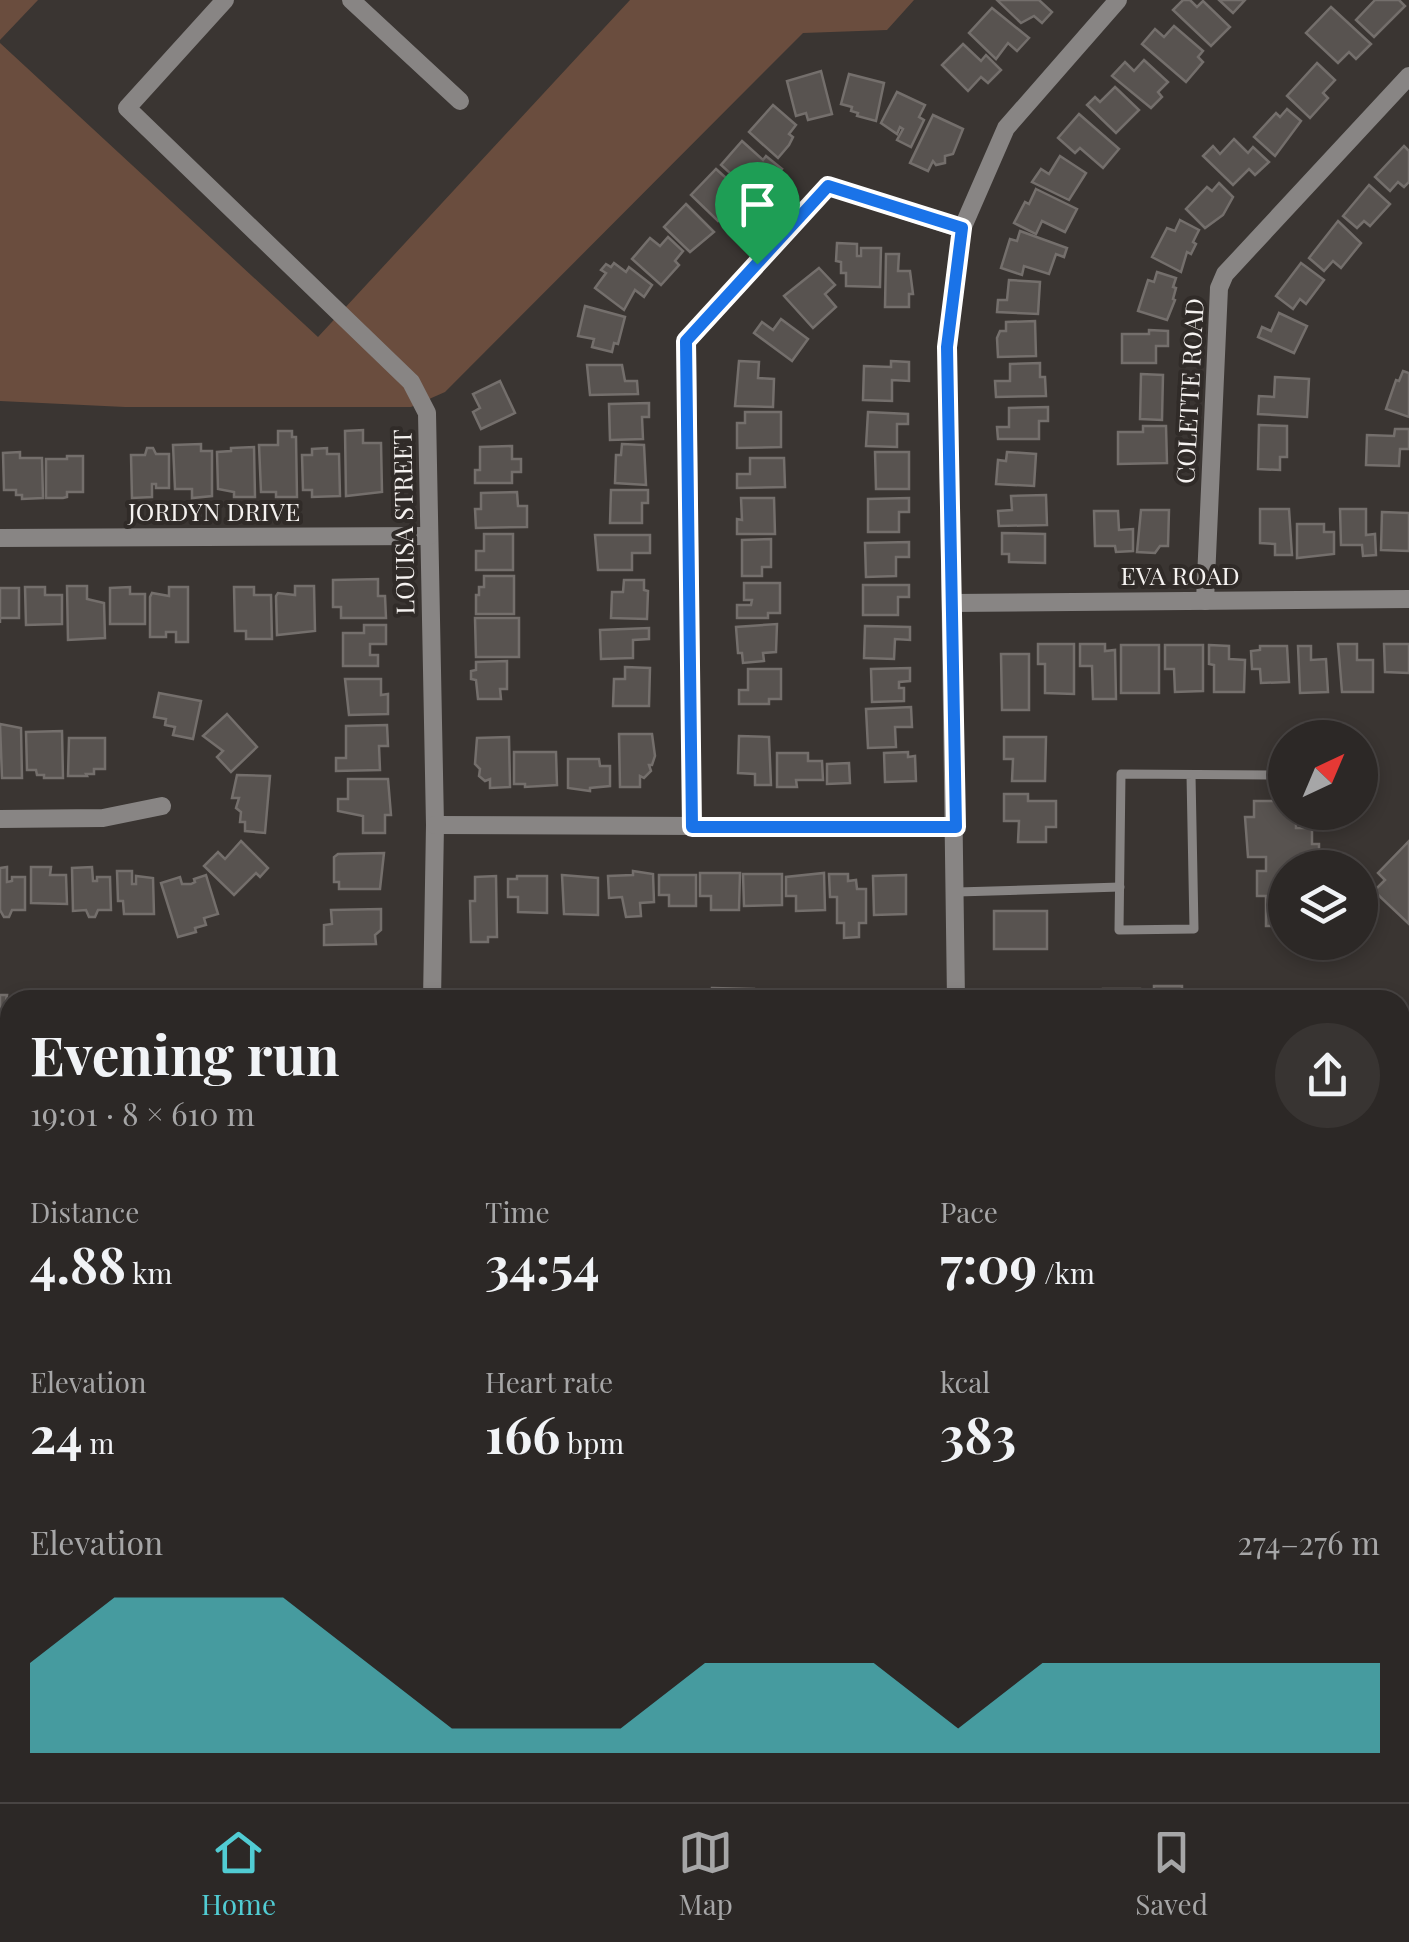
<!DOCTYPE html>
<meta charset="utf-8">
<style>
body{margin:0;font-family:"Playfair Display",serif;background:#383432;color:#f1f3f6;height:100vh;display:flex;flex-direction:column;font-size:38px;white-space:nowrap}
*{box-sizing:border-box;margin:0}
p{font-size:32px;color:#a6a6a7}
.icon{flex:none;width:55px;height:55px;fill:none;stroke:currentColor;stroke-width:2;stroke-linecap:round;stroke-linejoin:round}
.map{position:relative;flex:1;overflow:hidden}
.panel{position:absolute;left:0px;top:990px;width:1410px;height:812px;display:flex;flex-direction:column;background:#2c2826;border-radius:30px 30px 0 0;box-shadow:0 5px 15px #0003,0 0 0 2px #484443}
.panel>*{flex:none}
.needle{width:65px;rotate:44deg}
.tools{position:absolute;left:1268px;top:720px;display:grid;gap:20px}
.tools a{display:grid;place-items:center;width:110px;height:110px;border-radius:50%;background:#2c2826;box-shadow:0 5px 15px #0003,0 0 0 2px #484443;font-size:50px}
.pin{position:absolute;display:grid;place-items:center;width:85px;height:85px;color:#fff;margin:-102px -42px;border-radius:50% 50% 50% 0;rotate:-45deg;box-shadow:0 0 10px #0007}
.pin .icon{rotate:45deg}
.round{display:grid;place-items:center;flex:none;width:105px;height:105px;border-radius:52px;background:#383432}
.overview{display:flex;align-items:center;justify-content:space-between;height:170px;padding:0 30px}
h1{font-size:55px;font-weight:700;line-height:75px}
.stats{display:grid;grid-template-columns:repeat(3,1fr);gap:15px;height:170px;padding:10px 30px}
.stats div{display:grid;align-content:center}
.stats b{font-size:50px;font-weight:700}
.stats small{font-size:28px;font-weight:400}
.stats p{font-size:28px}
.chart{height:280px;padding:20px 30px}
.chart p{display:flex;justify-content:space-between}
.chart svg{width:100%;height:180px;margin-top:10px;fill:#51ccd3;opacity:.7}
.menu{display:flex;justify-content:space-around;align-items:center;height:140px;border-top:2px solid #484443;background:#2c2826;font-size:28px;color:#a6a6a7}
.menu a{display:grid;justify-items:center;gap:5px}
.menu .on{color:#51ccd3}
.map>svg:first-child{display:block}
</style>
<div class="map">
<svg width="1409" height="1802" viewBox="0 0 1409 1802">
<rect width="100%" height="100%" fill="#3a3532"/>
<!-- green -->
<g fill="#6a4d3e">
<polygon points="0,0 38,0 0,40"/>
<polygon points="630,0 914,0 887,30 803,33 445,392 411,407 125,407 0,401 0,43 318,337"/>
<polygon points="1409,1284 1409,1640 1400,1640 1400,1285"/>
<polygon points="108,1793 348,1792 365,1802 106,1802"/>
</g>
<!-- building -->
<g fill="#585350" stroke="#746f6c" stroke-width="2.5">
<polygon points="997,0 1039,0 1052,12 1042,23 1034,16 1021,23"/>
<polygon points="1183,0 1190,0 1197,7 1203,1 1230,27 1211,46 1173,10"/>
<polygon points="1219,0 1245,0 1233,13"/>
<polygon points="1375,0 1399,0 1405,6 1374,37 1356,20"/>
<polygon points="1331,7 1371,44 1356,59 1349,52 1338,63 1306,33"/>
<polygon points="992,8 1029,38 1017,51 1008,43 996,59 969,33"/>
<polygon points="1174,26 1203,51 1198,57 1203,62 1186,82 1142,44 1155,29 1164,37"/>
<polygon points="963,44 981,61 986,55 1001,70 988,83 981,77 968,91 942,65"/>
<polygon points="1144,60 1168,82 1158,92 1162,97 1151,108 1112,76 1125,62 1134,71"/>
<polygon points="1317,63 1335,80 1323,93 1328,98 1310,118 1287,96"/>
<polygon points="821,71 832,114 808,120 806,113 796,116 787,81"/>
<polygon points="849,74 884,83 876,121 857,116 858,113 851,111 852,107 841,104"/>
<polygon points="1115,87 1139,110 1116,133 1087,105 1095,97 1100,102"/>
<polygon points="897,92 925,105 919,117 924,120 911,147 897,140 903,129 900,127 897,134 881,123"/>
<polygon points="773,105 796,125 789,134 793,137 789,145 778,158 749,132"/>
<polygon points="1287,109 1301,121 1275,156 1254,137 1276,113 1280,117"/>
<polygon points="1079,114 1119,149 1103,168 1080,148 1075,153 1058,138"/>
<polygon points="933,115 963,129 953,154 945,156 945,163 936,165 933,161 928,171 910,163"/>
<polygon points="1234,139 1248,153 1253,147 1269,162 1255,175 1249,169 1233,185 1203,156 1213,146 1220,154"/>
<polygon points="742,141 763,160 766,156 782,169 768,184 764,181 752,193 721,165"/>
<polygon points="1404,146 1409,151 1409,182 1404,187 1398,182 1390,191 1375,177"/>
<polygon points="1060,156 1086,173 1069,200 1032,182 1041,169 1049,174"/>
<polygon points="716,169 750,199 737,213 734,211 728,217 725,214 718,221 691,195"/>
<polygon points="1219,183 1233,197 1223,215 1205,228 1186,209 1207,187 1212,191"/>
<polygon points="1369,185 1390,204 1370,226 1364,221 1357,228 1343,216"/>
<polygon points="1036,189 1077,209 1065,232 1042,221 1036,234 1014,223 1025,202 1029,204"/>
<polygon points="686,204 714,232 690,252 664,227"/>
<polygon points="1180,220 1199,230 1193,242 1196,244 1191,254 1187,252 1181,272 1152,257 1167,228 1175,231"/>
<polygon points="1338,221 1361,243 1341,268 1333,261 1324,271 1309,258"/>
<polygon points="1020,231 1067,248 1064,257 1056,254 1049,274 1024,266 1022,275 1001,268 1010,239 1017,241"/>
<polygon points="668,237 683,251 675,261 679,265 661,285 632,259 650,238 660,246"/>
<polygon points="837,243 857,244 857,256 861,256 861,248 881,248 880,287 846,286 846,273 841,273 841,262 836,261"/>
<polygon points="886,254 899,254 898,271 910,271 913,294 909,294 909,307 885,307"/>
<polygon points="614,263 626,272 629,267 652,285 644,297 635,290 624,310 595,288 606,273 601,270 606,264 611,267"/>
<polygon points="1301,263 1324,280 1306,304 1300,299 1293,309 1276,296"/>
<polygon points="819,268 835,285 825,294 836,307 813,328 784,296"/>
<polygon points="1157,272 1176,278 1173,287 1176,288 1173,299 1175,300 1167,320 1138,311 1148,280 1154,282"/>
<polygon points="1009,280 1040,282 1038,314 997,312 998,300 1007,300"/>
<polygon points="585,306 625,317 618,344 614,343 612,352 592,347 594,339 578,336"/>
<polygon points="1279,313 1307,326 1294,353 1258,337 1262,327 1271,331"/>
<polygon points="781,319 808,339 792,361 754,333 762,322 773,330"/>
<polygon points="1035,321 1036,356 998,357 997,338 1000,331 1006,331 1006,322"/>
<polygon points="1149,330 1168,331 1168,346 1156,346 1156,363 1122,363 1122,334 1149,334"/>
<polygon points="739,361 759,362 758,378 774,379 773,407 735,406"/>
<polygon points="891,361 909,362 909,381 892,380 892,401 863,400 864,366 891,367"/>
<polygon points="1040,363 1040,377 1045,377 1046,396 996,397 995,381 1010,381 1010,364"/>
<polygon points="587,365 622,365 625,381 637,381 638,394 590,395"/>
<polygon points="1403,371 1409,373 1409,417 1386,409 1396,380 1399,381"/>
<polygon points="1141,374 1163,375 1162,420 1140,419"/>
<polygon points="1275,377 1309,379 1307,417 1258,414 1259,396 1274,397"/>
<polygon points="500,381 515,413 481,429 473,412 480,408 473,394"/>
<polygon points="649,403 649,417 642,417 643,439 610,440 609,404"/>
<polygon points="1048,407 1048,421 1039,421 1039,439 998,439 997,427 1009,427 1009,408"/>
<polygon points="745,412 781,412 781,447 737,448 737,423 745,423"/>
<polygon points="868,412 908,414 908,424 897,424 897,447 866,446"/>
<polygon points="1259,425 1287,426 1287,457 1280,457 1280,470 1258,469"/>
<polygon points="1143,426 1166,426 1167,463 1118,464 1118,432 1143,432"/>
<polygon points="1395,429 1409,429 1409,449 1400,449 1399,466 1366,465 1367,435 1394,436"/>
<polygon points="363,430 363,443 381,443 382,492 346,496 345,431"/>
<polygon points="278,431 292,431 292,437 296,437 297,497 276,497 276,492 261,492 259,445 278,445"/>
<polygon points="201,444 201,451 212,451 212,496 192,498 192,489 175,489 173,445"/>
<polygon points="622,444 644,445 646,485 615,483 616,455 621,455"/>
<polygon points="512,446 512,459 521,459 521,472 512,472 512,483 475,483 475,470 480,470 480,447"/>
<polygon points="147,448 153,448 156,454 169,454 169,488 156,488 156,484 152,484 152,497 132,498 131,455 145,455"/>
<polygon points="231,448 254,447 255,497 234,497 234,492 218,489 217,452 231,451"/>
<polygon points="327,448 327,454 339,454 340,496 312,497 312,490 303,490 302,455 312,455 312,449"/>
<polygon points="20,452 20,458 42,458 43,498 22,499 22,495 16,495 16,490 4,490 3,453"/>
<polygon points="875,452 909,452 909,489 876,489"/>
<polygon points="1007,452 1036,454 1034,486 996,484 998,460 1006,461"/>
<polygon points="67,456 83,456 83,492 67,492 67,497 63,498 46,498 46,459 67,459"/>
<polygon points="750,458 784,458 785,487 737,488 737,474 750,474"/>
<polygon points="611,490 648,490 648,503 642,503 642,523 610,523"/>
<polygon points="517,492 518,506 527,506 527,527 476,528 475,509 481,509 481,493"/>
<polygon points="1046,495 1047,525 999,526 998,511 1012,510 1011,496"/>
<polygon points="741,498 774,498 775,534 737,534 737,519 742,520"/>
<polygon points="909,498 909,512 899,512 899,532 868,532 868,499"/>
<polygon points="1260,509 1289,509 1292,555 1275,555 1275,544 1260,543"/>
<polygon points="1340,509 1366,509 1366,535 1375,534 1376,555 1363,556 1362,545 1341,545"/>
<polygon points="1141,510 1169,510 1168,546 1160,546 1155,553 1137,552"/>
<polygon points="1094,511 1118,511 1119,530 1133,529 1133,551 1116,552 1115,546 1095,546"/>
<polygon points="1382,512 1409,513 1409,551 1381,550"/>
<polygon points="1297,524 1324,524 1324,532 1334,532 1334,554 1297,558"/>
<polygon points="1002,533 1045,534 1045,563 1009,562 1009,554 1002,554"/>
<polygon points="484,534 513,534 513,570 476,570 476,551 484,551"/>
<polygon points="595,535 650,535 650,553 632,553 632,570 598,570"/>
<polygon points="771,539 771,567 762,567 762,576 742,576 742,540"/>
<polygon points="909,542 909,557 896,557 896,576 866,577 865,543"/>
<polygon points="484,576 514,576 514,614 476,614 476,595 479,595 479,587 484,587"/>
<polygon points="378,579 378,596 385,596 386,618 341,618 341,607 333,607 333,580"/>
<polygon points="624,580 644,580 644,590 648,591 647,619 611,618 612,592 623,592"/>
<polygon points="744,583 780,583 780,613 768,613 768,618 737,618 737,605 751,605 752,600 744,600"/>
<polygon points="863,585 909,585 909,597 898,597 898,615 863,615"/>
<polygon points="67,586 87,586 87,599 104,603 105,638 68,640"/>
<polygon points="295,586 314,586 315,631 277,635 276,596 278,593 295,595"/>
<polygon points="25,587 45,587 45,595 62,595 62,624 26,625"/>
<polygon points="130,587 130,594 145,594 145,624 110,624 110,588"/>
<polygon points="169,587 188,587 188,642 176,642 176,632 166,632 166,637 150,637 150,597 152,593 169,596"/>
<polygon points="234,587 254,587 254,595 271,595 272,639 246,639 246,631 235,631"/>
<polygon points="0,588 19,588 19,618 0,618 0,623"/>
<polygon points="475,618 519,618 519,657 476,657"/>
<polygon points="777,624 776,652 763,653 764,661 743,663 742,653 738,653 736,627"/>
<polygon points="364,625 386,625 386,644 370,644 370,655 378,655 378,666 343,666 343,633 364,633"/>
<polygon points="865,626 910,627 910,640 895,639 894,659 864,658"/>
<polygon points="649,628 649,639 633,640 633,658 601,659 600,630"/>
<polygon points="1038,644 1074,644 1074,694 1045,693 1045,664 1038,664"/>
<polygon points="1080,644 1105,644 1105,651 1115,650 1116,699 1093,699 1092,666 1080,666"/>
<polygon points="1338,644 1357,644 1357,660 1373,660 1373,692 1342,692"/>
<polygon points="1384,644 1409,644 1409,673 1385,672"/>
<rect x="1121" y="645" width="38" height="48"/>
<polygon points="1165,645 1203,645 1203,691 1175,692 1174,669 1165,669"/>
<polygon points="1209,645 1229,646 1229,659 1245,660 1244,692 1214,692 1214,665 1209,664"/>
<polygon points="1260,646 1287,646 1289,682 1261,683 1260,669 1252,669 1251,651 1260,650"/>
<polygon points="1298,646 1311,646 1311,660 1326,659 1328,692 1300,693"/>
<polygon points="1001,654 1029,654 1029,710 1002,710"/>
<polygon points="507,661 507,689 500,689 501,699 478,699 476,680 471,679 471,671 476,670 476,662"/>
<polygon points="625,667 650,668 649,706 613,706 614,679 625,679"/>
<polygon points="910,668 910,681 899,682 899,688 904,688 904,701 872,702 871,669"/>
<polygon points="748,669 781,669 781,699 769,699 769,704 739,704 739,690 748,690"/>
<polygon points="345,679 381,679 381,695 388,694 388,714 349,715"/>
<polygon points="159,693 201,701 193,739 173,735 175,727 165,725 166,719 154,717"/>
<polygon points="911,707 912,727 895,727 896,747 868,748 866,709"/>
<polygon points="227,714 257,747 231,772 217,757 223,751 203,736"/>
<polygon points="0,724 21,728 22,778 2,778"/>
<polygon points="387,725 388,746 379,746 380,770 336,771 336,758 346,758 346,726"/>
<polygon points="62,731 63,778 44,778 44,775 37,775 36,770 27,770 26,732"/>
<polygon points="619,734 652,734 655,756 652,765 649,765 651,771 644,778 640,776 640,787 620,787"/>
<polygon points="739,736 769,737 771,785 755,785 755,774 738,773"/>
<polygon points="509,737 510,787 490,788 490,779 485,781 479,776 480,769 475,764 477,738"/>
<polygon points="1004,737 1046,737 1045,781 1012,781 1013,759 1004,759"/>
<polygon points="69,738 105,738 105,769 94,769 94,774 86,774 87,776 68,776"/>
<polygon points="514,752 556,752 557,785 525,787 525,784 514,784"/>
<polygon points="908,752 908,757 915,756 916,781 885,782 884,753"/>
<polygon points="777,753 808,753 808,761 822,761 823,780 796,780 797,787 777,787"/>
<polygon points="568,759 599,759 600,766 610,766 610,786 590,788 590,791 568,788"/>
<polygon points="849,763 850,783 827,784 827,764"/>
<polygon points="237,775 270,776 265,833 245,831 245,822 240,822 241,812 236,808 239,798 232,798"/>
<polygon points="348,779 388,779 391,815 385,815 385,833 363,833 363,816 338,811 338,799 348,799"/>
<polygon points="1004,794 1028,794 1028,801 1056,801 1056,827 1046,827 1046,842 1018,842 1019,821 1004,821"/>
<polygon points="1254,801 1285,801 1285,812 1296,812 1296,828 1312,828 1312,844 1319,844 1319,867 1285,868 1285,933 1276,933 1276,926 1266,926 1266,896 1257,896 1257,871 1266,871 1266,857 1248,857 1245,817 1254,817"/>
<polygon points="241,841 268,868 260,877 256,873 234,895 204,866 218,852 225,859"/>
<polygon points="1409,841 1409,924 1374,891 1385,880 1378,873"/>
<polygon points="384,853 380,889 339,889 339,882 334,882 334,857 338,854"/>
<polygon points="7,867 7,882 12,881 12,877 25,877 25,910 12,910 9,917 4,917 0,910 0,868"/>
<polygon points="31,867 51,867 50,875 66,875 67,904 31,903"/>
<polygon points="92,867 93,881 97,881 97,877 110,877 111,910 98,910 95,917 89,917 86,910 73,911 72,868"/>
<polygon points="117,871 132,871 132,884 136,884 136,876 153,878 154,914 124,914 123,901 118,901"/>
<polygon points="633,871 653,874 654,902 640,903 641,916 626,917 622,897 609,898 608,876 633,875"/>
<polygon points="700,873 740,873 739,910 711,910 711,896 700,896"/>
<polygon points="824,873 825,910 796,911 796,896 786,896 786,877"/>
<polygon points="743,874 782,874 782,905 744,906"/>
<polygon points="829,874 848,874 848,881 856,880 857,889 866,889 866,923 859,923 859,937 844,938 844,923 837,923 837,897 830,897"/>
<polygon points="206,875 218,914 204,918 206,925 195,928 196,932 178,937 161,883 180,877 182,884 191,884 195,882 194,879"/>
<polygon points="562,875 598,878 598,915 564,914"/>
<polygon points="659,875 696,875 696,906 669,906 669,895 659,895"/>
<polygon points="906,875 906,914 874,915 873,876"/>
<polygon points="496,876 497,937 488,937 488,942 471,942 470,901 475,901 475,877"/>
<polygon points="517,876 547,876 547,913 518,912 518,897 508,897 508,879 517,879"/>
<polygon points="381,909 381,930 375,935 376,944 324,945 324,925 332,924 331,910"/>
<rect x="994" y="911" width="53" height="38"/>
<rect x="1154" y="986" width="28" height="14"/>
<polygon points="712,988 754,989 754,1000 712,1000"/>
<rect x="1103" y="989" width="37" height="11"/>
<polygon points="1038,994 1082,999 1082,1000 1038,1000"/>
<polygon points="0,995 7,995 6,1001 10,1001 10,1030 7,1030 7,1034 0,1034"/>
<rect x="610" y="996" width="44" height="4"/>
<rect x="1400" y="1155" width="9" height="34"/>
<polygon points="11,1792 48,1792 50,1793 48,1802 9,1802"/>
<polygon points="514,1792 572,1792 567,1801 561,1798 560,1802 508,1802"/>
<polygon points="891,1792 897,1799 895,1802 864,1802 866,1800 857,1794"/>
<polygon points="958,1792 1020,1792 1019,1802 967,1802"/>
<polygon points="1064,1792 1082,1792 1098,1802 1047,1802 1051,1794 1060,1799"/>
</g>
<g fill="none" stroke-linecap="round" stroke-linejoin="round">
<!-- service -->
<g stroke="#888584" stroke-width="9">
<polyline points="1191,775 1194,929 1119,930 1121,774 1285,775"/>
<polyline points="957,892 1120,887"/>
</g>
<!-- minor -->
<g stroke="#888584" stroke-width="18">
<polyline points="225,0 127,108 411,382 427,413 435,825 432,1000"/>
<polyline points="351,0 460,101"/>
<polyline points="0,538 429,536"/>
<polyline points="1205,601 1219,288 1225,274 1409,76"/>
<polyline points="951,603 1409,599"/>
<polyline points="0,819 103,818 162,806"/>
<polyline points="435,825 956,827"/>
<polyline points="692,827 687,341 828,186 962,229"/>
<polyline points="956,1000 947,347 962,229 1006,128 1118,0"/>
<polyline points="0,1458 10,1459"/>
<polyline points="0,1602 10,1513"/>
<polyline points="703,1792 718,1802"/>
</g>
<!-- tertiary -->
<g stroke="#888584" stroke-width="20">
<polyline points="1400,1084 1409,1084"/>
<polyline points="0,1092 10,1092"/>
</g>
</g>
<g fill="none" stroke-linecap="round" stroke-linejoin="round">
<!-- route casing -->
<g stroke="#fff" stroke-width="20">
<polygon id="route" points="828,186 962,228 947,347 956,827 692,827 686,341"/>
</g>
<!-- route -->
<use href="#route" stroke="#1a73e8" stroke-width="12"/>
</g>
<g text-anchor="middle" stroke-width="8" stroke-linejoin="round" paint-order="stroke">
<!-- street labels -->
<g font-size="25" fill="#f5f2f0" stroke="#302b28">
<text transform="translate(1190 391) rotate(-87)" y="9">COLETTE ROAD</text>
<text x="214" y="521">JORDYN DRIVE</text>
<text transform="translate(404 522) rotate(-91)" y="9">LOUISA STREET</text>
<text x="1180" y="585">EVA ROAD</text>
</g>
</g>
</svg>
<div class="tools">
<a><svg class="needle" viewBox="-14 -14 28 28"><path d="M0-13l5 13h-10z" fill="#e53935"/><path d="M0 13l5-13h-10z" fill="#a6a6a7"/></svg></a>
<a><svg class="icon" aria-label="layers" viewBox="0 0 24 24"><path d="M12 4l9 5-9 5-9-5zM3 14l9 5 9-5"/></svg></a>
</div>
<div class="pin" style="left:757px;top:264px;background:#1e9e55"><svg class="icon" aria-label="arrive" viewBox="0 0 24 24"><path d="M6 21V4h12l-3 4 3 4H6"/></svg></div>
<section class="panel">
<div class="overview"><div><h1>Evening run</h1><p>19:01 · 8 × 610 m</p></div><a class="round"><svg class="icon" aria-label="share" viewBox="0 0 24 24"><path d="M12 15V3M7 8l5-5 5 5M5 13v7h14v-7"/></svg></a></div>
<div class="stats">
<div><p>Distance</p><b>4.88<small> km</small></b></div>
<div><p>Time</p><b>34:54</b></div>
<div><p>Pace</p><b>7:09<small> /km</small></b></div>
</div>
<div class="stats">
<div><p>Elevation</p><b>24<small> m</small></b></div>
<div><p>Heart rate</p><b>166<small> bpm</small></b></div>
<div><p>kcal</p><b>383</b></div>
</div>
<div class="chart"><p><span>Elevation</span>274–276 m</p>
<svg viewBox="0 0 160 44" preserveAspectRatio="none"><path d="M0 44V22L10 6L20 6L30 6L40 22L50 38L60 38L70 38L80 22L90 22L100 22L110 38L120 22L130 22L140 22L150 22L160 22V44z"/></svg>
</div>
</section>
</div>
<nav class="menu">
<a class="on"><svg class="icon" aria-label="home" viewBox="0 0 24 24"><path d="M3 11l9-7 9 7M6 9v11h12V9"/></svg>Home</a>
<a><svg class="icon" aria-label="map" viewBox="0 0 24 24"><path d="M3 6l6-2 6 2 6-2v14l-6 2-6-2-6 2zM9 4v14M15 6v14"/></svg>Map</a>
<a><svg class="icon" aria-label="saved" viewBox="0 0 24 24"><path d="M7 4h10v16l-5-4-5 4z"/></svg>Saved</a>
</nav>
